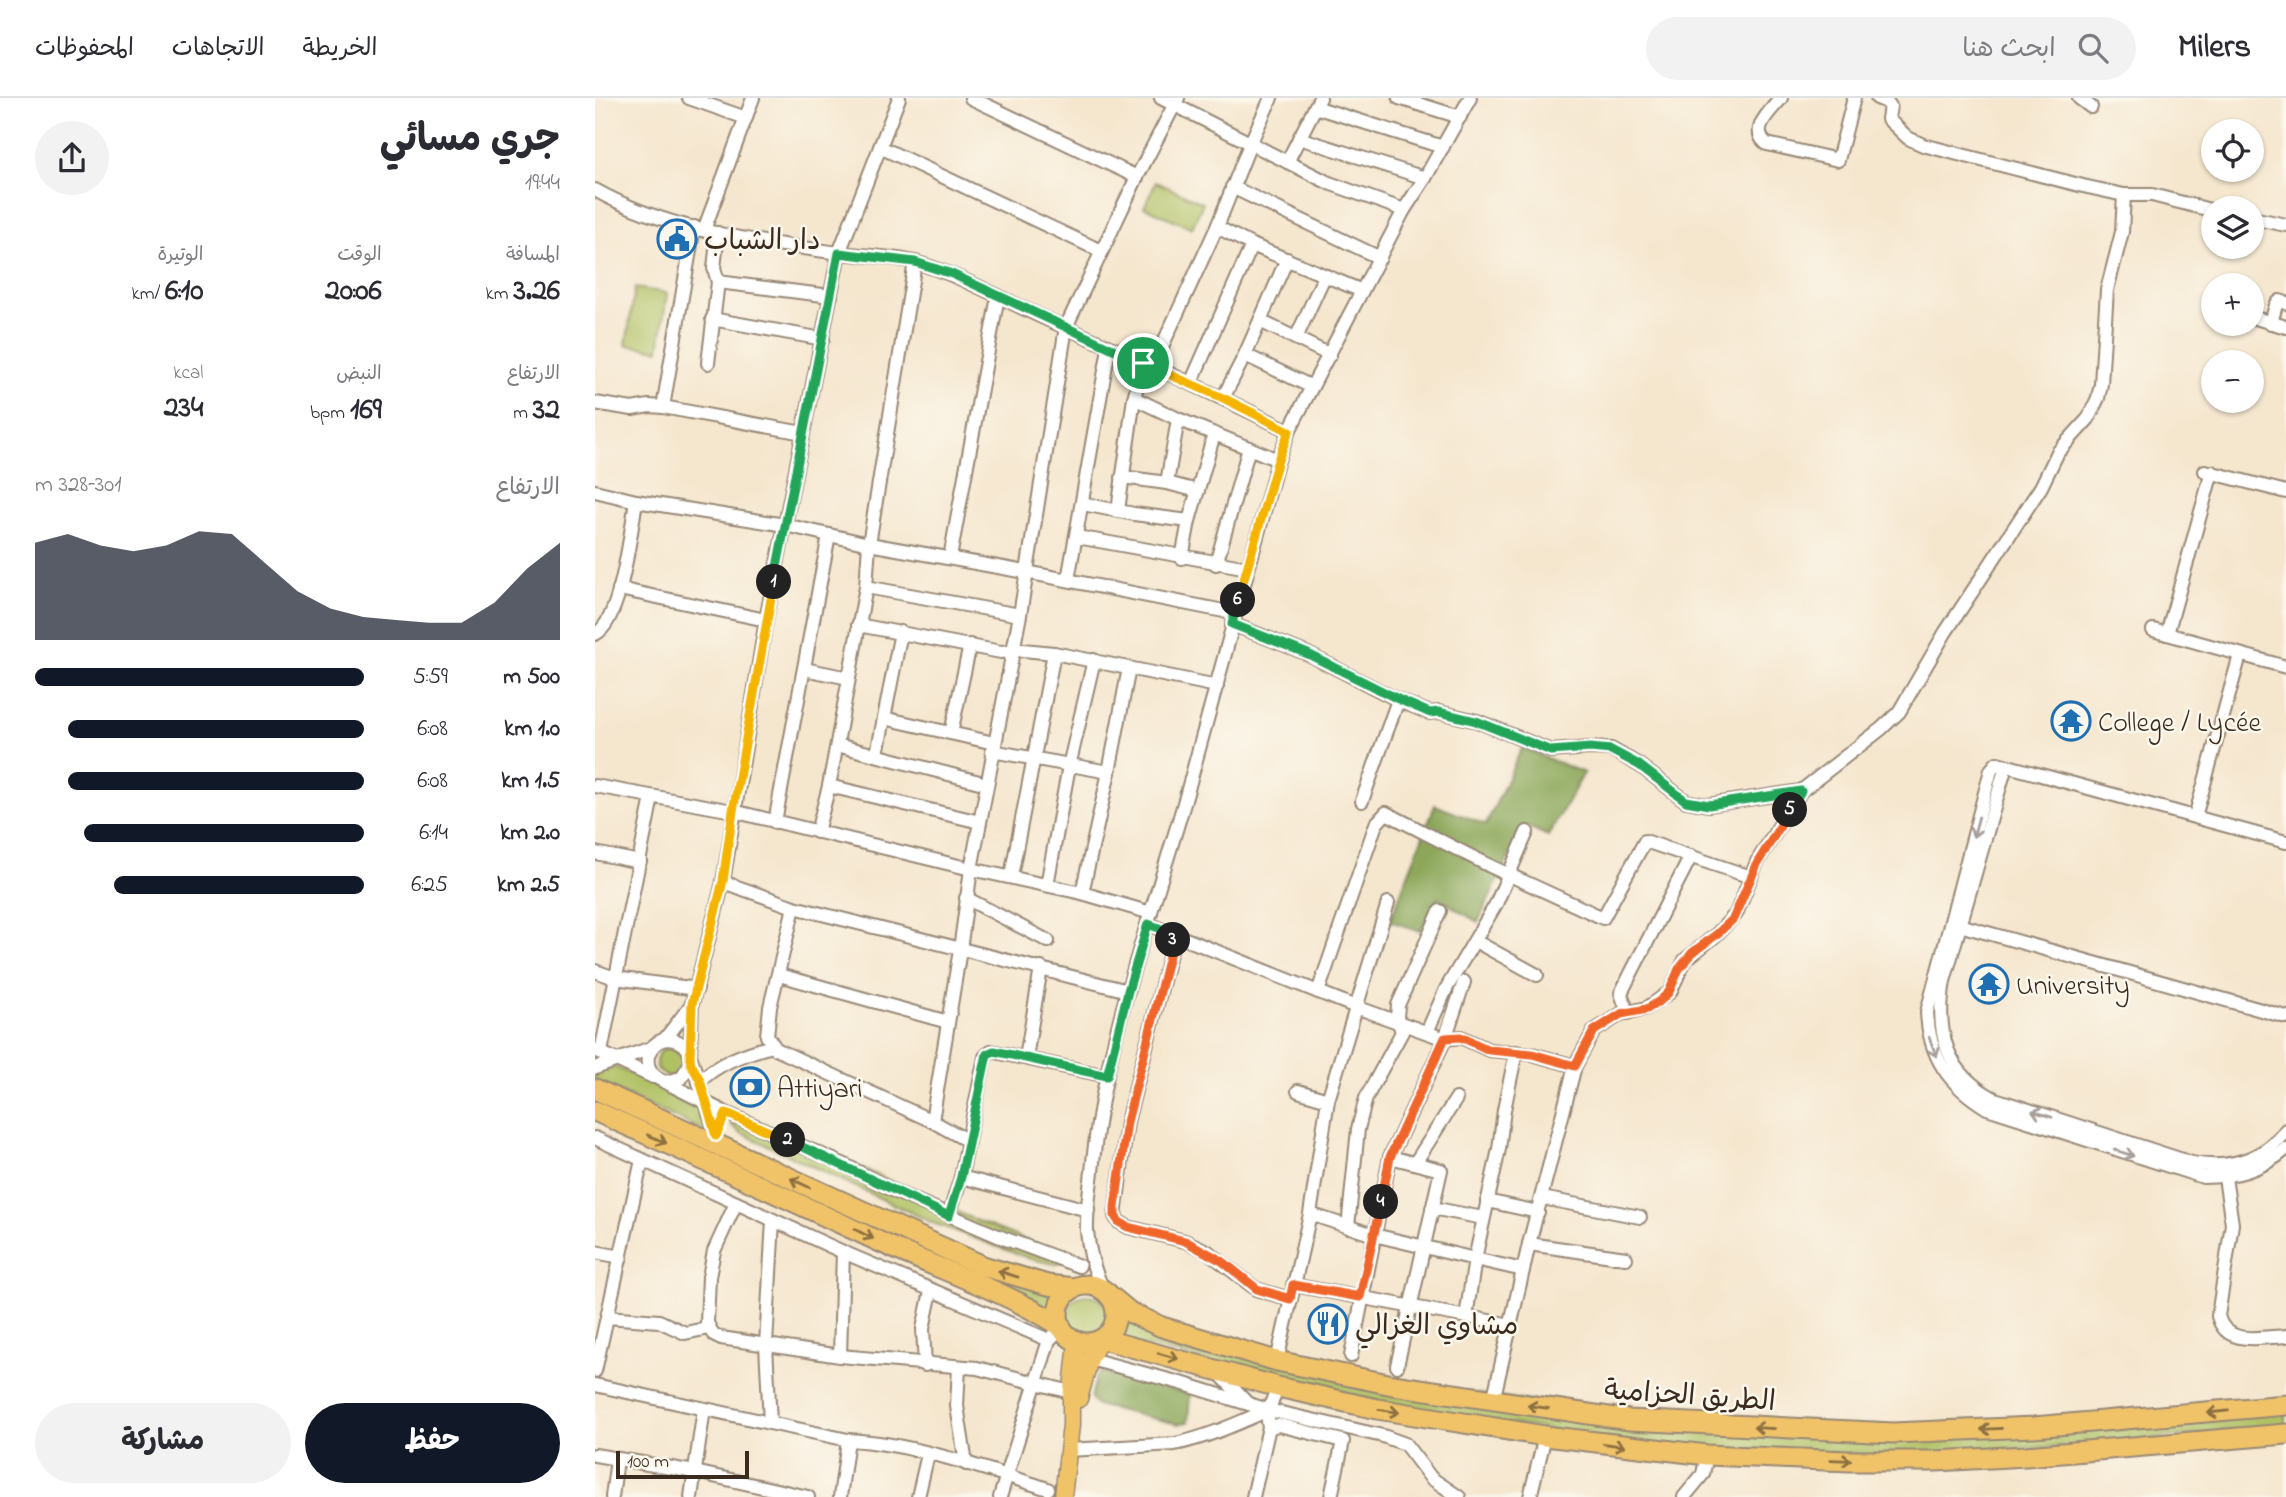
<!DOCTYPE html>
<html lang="ar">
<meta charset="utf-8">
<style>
body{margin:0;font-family:"Indie Flower","Playpen Sans Arabic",sans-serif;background:#f2f2f3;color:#2b2b33;direction:rtl;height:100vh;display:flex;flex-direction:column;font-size:26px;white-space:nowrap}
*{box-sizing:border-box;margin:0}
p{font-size:23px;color:#7c7c81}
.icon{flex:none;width:38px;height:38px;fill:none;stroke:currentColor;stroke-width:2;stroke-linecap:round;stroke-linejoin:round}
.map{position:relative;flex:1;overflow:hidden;direction:ltr}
.drawer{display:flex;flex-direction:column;background:#fff;width:595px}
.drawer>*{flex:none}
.controls{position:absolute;left:1606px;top:21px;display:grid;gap:14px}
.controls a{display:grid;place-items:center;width:63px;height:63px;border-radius:50%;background:#fff;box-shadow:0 2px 5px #0004;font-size:35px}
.scale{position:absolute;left:21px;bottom:18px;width:133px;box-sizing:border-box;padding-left:7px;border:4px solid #3b2a1e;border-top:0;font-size:19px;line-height:24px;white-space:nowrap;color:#3b2a1e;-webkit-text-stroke:5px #fbf7ec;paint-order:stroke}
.pin{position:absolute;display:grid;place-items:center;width:60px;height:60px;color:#fff;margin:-30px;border:4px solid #fff;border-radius:50%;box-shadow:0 2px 7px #0007}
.km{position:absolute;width:35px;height:35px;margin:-18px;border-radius:50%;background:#222;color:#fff;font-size:19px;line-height:35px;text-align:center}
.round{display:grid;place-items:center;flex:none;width:74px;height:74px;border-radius:37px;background:#f2f2f3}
.summary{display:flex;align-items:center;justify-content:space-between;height:119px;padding:0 35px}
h1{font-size:38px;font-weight:700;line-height:52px}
.metrics{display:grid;grid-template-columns:repeat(3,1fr);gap:10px;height:119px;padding:7px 35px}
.metrics div{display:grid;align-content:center}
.metrics b{font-size:30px;font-weight:700}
.metrics small{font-size:19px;font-weight:400}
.metrics p{font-size:19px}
.chart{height:196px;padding:14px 35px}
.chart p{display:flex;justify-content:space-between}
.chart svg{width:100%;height:126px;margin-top:7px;fill:#111827;opacity:.7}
.cta{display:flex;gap:14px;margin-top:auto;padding:14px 35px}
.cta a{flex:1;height:80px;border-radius:42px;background:#111827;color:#fff;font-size:28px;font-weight:700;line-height:80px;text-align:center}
.cta a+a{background:#f2f2f3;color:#2b2b33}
ul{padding:0 35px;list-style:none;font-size:23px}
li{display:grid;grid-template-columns:112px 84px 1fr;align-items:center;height:52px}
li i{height:18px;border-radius:9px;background:#111827}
header{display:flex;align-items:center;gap:42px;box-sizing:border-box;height:98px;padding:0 35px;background:#fff;border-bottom:2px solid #e1e1e2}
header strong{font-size:33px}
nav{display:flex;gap:38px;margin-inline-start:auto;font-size:24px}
.search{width:490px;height:63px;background:#f2f2f3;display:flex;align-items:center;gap:18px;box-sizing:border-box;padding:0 24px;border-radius:38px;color:#7c7c81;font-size:26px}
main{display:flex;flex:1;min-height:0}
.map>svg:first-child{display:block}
</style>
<header>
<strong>Milers</strong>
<div class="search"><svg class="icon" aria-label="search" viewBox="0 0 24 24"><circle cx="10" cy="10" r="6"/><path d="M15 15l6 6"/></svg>ابحث هنا</div>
<nav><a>الخريطة</a><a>الاتجاهات</a><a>المحفوظات</a></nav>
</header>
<main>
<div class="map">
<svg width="1691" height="1399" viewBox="0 0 1691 1399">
<rect width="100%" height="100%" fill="#fbf7ec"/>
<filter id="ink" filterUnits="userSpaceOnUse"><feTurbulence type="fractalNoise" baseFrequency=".0143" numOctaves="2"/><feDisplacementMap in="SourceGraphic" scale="14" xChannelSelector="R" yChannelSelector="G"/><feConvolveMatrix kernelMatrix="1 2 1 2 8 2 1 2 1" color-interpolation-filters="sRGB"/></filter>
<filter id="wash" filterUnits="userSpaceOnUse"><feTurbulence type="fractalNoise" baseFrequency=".00686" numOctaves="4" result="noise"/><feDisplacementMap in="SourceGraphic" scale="28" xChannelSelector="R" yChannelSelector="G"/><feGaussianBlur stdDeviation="1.57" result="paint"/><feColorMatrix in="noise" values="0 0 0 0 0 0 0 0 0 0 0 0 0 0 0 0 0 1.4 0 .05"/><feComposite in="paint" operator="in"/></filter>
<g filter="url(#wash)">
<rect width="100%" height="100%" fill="#f5e6ce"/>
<!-- green -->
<g fill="#b0c164" stroke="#767641" stroke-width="2">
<polygon points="561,84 608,105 597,130 549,109"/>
<polygon points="40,190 72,195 64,252 31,247"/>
<circle cx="75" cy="964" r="14"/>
<polygon points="17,968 61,986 107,1010 112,1034 0,983 0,976"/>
<polygon points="0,997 461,1194 456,1215 0,1006"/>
<polygon points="144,1014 382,1123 476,1160 460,1166 436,1161 338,1125 144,1034 136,1026"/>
<circle cx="492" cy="1217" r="20"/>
<polygon points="532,1218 686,1267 1145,1334 1691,1312 1691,1328 1476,1348 1287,1358 1046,1346 812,1310 523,1242 532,1229"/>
</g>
<!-- forest -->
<g fill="#8ca75a" stroke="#64683c" stroke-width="2">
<polygon points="927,650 989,675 953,738 929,727 883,824 843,800 825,833 795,823 840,707 891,727"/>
<polygon points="506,1274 595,1296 593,1324 583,1326 501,1307 496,1301 501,1278"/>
</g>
</g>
<g filter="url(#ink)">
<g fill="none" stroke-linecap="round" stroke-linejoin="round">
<!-- minor casing -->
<g stroke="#988876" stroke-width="16">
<g id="minor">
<polyline points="94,0 151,20"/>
<polyline points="376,0 542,79"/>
<polyline points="566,0 734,85 809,112"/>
<polyline points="804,0 865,19"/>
<path d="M1186 0C1176 13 1153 31 1172 46L1243 62 1259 0"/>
<polyline points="1282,0 1292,4 1295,8 1293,21 1313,40 1328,47 1488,88 1529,97 1557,97 1619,113"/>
<polyline points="1484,0 1496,9"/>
<polyline points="720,9 848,49"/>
<polyline points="704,40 830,80"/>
<polyline points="285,49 506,153"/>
<polyline points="692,64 725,0"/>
<polyline points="637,89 785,160"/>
<path d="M0 92C73 133 162 144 244 155 270 158 298 158 323 165 367 178 407 201 449 220 531 256 613 292 694 333"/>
<polyline points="1657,120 1691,127"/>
<polyline points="622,129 657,147 767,193"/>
<polyline points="109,132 158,0"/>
<polyline points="123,184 119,170 123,135"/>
<polyline points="1657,219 1691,229"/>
<polyline points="117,221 228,241"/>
<polyline points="665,223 735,257"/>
<polyline points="1676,225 1681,207 1685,203 1691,205"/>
<polyline points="701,240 729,179"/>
<polyline points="650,257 717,289"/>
<polyline points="113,265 123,184 236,198"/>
<polyline points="558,268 622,129 655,46 676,0"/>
<polyline points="596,285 657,147"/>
<polyline points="539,300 583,321 683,362"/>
<polyline points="628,300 650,257 692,161"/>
<polyline points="0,305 37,311 54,308 68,309 208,335"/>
<polyline points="68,309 99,129"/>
<polyline points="1610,373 1691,394"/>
<polyline points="527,379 572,385 603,393"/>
<polyline points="572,385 583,321"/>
<polyline points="0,393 41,403 190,427 274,446 431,474 639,515"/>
<polyline points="488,406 539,416 594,423"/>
<polyline points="523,412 539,300 548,265"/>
<polyline points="482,439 653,470"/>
<polyline points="355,460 403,198"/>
<polyline points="587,460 594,423 619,336"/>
<polyline points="621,466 654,350"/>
<polyline points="473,482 514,250"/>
<polyline points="271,489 425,517"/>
<polyline points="24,491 171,522"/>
<polyline points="637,526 713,556 803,602 835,615 844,614 882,623 956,653 995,650 1016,651 1044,667 1091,703 1113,707 1206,693"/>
<polyline points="263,527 406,554 428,552 459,555 622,588"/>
<polyline points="1558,532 1691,569"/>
<path d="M0 536C26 525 36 431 41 403"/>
<polyline points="1572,536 1617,374"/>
<polyline points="209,571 254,580"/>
<polyline points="289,620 399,645"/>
<polyline points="356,635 375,547"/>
<polyline points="242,647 392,686"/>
<polyline points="397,653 514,674"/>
<polyline points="282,656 306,534"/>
<path d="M1411 668 1349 883C1340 935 1351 976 1400 1001L1597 1065C1632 1072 1669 1062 1691 1032"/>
<polyline points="0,688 138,713 376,771 487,795 556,815"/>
<polyline points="234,688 385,724"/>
<polyline points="767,703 803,602"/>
<polyline points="1600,719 1645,557"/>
<polyline points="180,724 234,437"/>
<polyline points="222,734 234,688 271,489 274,446 320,164"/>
<path d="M1691 744 1402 665 1396 672 1332 914C1334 959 1354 987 1392 1010L1608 1079C1640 1079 1666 1072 1691 1051"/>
<polyline points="0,755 45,764"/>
<polyline points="416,778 459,555"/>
<polyline points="128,784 199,809 533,893"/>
<polyline points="452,787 474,668 499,562"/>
<polyline points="487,795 514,674 534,570"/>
<polyline points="371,800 453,843"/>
<polyline points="199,809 175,909 172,938 181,951 337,1023 373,1043 366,1079 354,1117"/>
<polyline points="553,826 761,909 850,941 866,939 894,952 937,956 980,968 999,933 1026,916 1052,910 1075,894 1090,862 1122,836 1141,816 1162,764 1206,693 1286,631 1304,614 1350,535 1446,389 1463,354 1493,321 1503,300 1506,286 1512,192 1527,134 1529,97"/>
<polyline points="1361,826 1691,919"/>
<polyline points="580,836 532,1024 520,1118 524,1124 533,1129 590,1143 612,1153 661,1191 695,1201"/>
<polyline points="880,843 942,877"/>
<polyline points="0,873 20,880 102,891"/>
<polyline points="184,877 353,924"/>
<polyline points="723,894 781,726 791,715 895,768 1008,820 1050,743 1156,779"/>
<polyline points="1033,915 1026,895 1096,758"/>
<polyline points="832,934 851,891 901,806 932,734"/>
<polyline points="70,941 97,906"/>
<polyline points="0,952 58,979"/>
<polyline points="6,954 57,699"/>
<polyline points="921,954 909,1012 904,1051 880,1161 928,1172"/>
<polyline points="95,959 97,906 128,784 171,522 244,155 304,0"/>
<polyline points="431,960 446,870"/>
<path d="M95 966 86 980 70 984C32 969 64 921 93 951 103 982 114 1014 124 1046"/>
<polyline points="0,970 56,950"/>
<path d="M105 983C123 965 153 954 178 948"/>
<polyline points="70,984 131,1015 250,1067 301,1094 403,1138 484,1168"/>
<polyline points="703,993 733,1002"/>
<polyline points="337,1023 365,852 376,771 425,517 471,229 542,79 583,0"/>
<polyline points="0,1040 248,1154 454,1242"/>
<polyline points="373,1043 390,959 396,953 512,978"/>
<polyline points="795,1059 846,1072 802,1268"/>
<polyline points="820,1065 861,1001"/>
<path d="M1629 1073 1637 1126 1623 1218C1631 1249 1666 1239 1691 1238"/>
<polyline points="366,1079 493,1112"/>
<polyline points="947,1100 1045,1119"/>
<polyline points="892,1103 943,1114"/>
<polyline points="141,1105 119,1153 114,1179 112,1225 118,1236 126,1240 245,1258 382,1270 476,1294"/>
<polyline points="837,1110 888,1120"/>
<polyline points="715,1116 733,1002 793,805"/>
<polyline points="753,1129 763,1031 771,1000 807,934 802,919 803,907 845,813"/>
<polyline points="934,1146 1031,1160"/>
<polyline points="0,1154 26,1159"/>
<polyline points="698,1187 916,1227"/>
<path d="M510 1194C499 1175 494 1154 492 1133 491 1110 496 1087 498 1064 511 938 557 817 592 695 623 584 652 473 683 362L694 333 809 112 830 80 875 0"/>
<polyline points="12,1219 64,1223 90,1235 114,1230"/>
<polyline points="245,1258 248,1154"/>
<polyline points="756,1258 795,1059 850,941 869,884"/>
<polyline points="495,1261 589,1286 673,1312 788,1338 810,1346 836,1380 864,1399"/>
<polyline points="682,1263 715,1116 779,1137 880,1161 871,1219"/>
<polyline points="330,1267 328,1231 336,1193"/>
<polyline points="364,1269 362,1308 371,1366"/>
<polyline points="0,1273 47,1062"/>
<polyline points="623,1274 651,1304"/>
<polyline points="0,1287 253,1342 245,1399"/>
<polyline points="898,1303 934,1146 980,968"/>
<polyline points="175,1325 171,1247 178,1122"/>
<polyline points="674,1329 684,1327 748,1343 736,1399"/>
<path d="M253 1342C317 1345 391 1371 453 1391"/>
<path d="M473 1352 580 1346C613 1339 643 1325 673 1312"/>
<polyline points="0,1357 100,1374 213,1399"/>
<polyline points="17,1399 22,1361"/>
<polyline points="96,1399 109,1311"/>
<polyline points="323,1399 333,1356"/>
<polyline points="405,1399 454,1242 459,1237"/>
<path d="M658 1399 674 1329C670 1315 678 1302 683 1289"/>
<polyline points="935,1399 950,1338"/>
<polyline points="1089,1399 1108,1376 1112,1357"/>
</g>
</g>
<!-- major casing -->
<g stroke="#988876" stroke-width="19">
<g id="major">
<polyline points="484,1301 495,1261 505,1242"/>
<polyline points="468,1399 476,1327 476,1300 482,1244"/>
</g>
</g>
<!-- highway casing -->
<g stroke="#988876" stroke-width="23">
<g id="highway">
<polyline points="0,991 388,1168 453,1187 479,1190"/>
<path d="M0 1013C94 1055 187 1098 281 1142 342 1171 406 1191 464 1227"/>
<circle cx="492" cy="1216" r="29"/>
<polyline points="513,1196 536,1215 567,1229 682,1263 798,1287 1034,1322 1298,1335 1439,1329 1691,1307"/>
<polyline points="507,1241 683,1289 782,1311 950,1338 1112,1357 1254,1363 1341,1363 1431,1358 1691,1336"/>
</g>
</g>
<!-- minor -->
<use href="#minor" stroke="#fff" stroke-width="12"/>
<!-- major -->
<use href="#major" stroke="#f0c369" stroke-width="16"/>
<!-- highway -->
<use href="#highway" stroke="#f0c369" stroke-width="19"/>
</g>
<!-- one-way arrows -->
<defs><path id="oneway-shaft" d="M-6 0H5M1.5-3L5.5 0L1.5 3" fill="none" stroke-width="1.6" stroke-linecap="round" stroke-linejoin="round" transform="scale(1.75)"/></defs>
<g stroke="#a79f9a">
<use href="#oneway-shaft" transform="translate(1381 729) rotate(105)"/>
<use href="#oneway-shaft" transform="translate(1338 949) rotate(69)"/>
<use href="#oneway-shaft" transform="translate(1447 1016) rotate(-162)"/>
<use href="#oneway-shaft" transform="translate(1529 1055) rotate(18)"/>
</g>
<g stroke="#8c6f40">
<use href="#oneway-shaft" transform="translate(62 1041) rotate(24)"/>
<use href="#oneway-shaft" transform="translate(205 1085) rotate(-154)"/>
<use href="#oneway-shaft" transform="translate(269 1136) rotate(27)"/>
<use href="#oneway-shaft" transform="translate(413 1176) rotate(-163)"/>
<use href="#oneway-shaft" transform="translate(573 1258) rotate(16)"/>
<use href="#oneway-shaft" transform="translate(943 1309) rotate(-172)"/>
<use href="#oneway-shaft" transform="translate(794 1313) rotate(9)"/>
<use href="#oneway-shaft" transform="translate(1623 1314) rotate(174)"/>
<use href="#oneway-shaft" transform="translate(1169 1330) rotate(-177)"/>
<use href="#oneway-shaft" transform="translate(1396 1331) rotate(177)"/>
<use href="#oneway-shaft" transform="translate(1019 1347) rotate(7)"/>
<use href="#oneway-shaft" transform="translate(1246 1362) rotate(2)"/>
</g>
</g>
<g fill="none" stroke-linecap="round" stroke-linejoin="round" filter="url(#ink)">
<!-- split-1 casing -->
<g stroke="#fff" stroke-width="14">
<polyline id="split-1" points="179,484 244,155 320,164 357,176 548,265"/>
</g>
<!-- split-2 casing -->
<g stroke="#fff" stroke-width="14">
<polyline id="split-2" points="179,484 138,713 128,783 97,906 95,959 96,966 105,982 121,1038 131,1015 193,1042"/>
</g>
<!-- split-3 casing -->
<g stroke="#fff" stroke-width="14">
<polyline id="split-3" points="193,1042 354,1118 366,1079 392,956 399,953 512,978 533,893 553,826 580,836 578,842"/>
</g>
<!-- split-4 casing -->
<g stroke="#fff" stroke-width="14">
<polyline id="split-4" points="578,842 532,1024 520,1109 520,1118 524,1124 533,1129 590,1143 627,1163 662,1191 695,1201 698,1187 765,1199 786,1104"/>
</g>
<!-- split-5 casing -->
<g stroke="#fff" stroke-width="14">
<polyline id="split-5" points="786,1104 795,1059 850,940 866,939 894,952 937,956 980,968 999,933 1026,916 1052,911 1066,902 1074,894 1084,871 1097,855 1122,836 1138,821 1163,764 1195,712"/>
</g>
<!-- split-6 casing -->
<g stroke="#fff" stroke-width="14">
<polyline id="split-6" points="643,502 637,526 713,556 803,601 835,615 844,614 881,623 956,653 995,650 1016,652 1044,667 1091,703 1114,707 1206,693 1195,712"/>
</g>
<!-- split-7 casing -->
<g stroke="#fff" stroke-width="14">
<polyline id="split-7" points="548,265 628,300 694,333 683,362 643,502"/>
</g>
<!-- split-1 -->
<use href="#split-1" stroke="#22a559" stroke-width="9"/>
<!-- split-2 -->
<use href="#split-2" stroke="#f5b400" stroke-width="9"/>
<!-- split-3 -->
<use href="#split-3" stroke="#22a559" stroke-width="9"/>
<!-- split-4 -->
<use href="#split-4" stroke="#f0652b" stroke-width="9"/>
<!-- split-5 -->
<use href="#split-5" stroke="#f0652b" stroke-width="9"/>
<!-- split-6 -->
<use href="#split-6" stroke="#22a559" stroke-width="9"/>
<!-- split-7 -->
<use href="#split-7" stroke="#f5b400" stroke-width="9"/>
</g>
<!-- icons -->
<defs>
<g id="civic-ring" transform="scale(2.0125)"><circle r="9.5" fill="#fbf7ec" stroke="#1f6fb2" stroke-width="1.5"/><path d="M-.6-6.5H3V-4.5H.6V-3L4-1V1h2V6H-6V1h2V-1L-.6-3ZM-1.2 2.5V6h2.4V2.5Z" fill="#1f6fb2"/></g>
<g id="temple-ring" transform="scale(2.0125)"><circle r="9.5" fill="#fbf7ec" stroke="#1f6fb2" stroke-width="1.5"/><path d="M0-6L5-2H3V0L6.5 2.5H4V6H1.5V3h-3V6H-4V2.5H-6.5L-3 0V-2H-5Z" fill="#1f6fb2"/></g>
<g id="bank-ring" transform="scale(2.0125)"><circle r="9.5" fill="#fbf7ec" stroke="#1f6fb2" stroke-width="1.5"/><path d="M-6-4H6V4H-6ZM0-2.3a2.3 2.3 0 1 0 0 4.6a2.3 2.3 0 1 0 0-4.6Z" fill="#1f6fb2"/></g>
<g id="restaurant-ring" transform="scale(2.0125)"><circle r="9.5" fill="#fbf7ec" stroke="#1f6fb2" stroke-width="1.5"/><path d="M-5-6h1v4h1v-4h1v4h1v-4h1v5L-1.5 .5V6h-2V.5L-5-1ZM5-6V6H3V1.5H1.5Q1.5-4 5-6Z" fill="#1f6fb2"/></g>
</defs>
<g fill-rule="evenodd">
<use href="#civic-ring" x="82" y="141"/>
<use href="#temple-ring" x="1476" y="623"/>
<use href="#temple-ring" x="1394" y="886"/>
<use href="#bank-ring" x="155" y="989"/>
<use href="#restaurant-ring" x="733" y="1226"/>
</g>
<g text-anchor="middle" stroke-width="5" stroke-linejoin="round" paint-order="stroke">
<!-- poi labels -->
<g font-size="28" fill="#3b2a1e" stroke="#fbf7ec" text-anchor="start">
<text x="109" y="151">دار الشباب</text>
<text x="1503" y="633">College / Lycée</text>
<text x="1421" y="896">University</text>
<text x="182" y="999">Attiyari</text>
<text x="760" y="1236">مشاوي الغزالي</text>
</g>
<!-- street labels -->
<g font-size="28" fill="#3b2a1e" stroke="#fbf7ec">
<text transform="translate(1095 1296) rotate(4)" y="10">الطريق الحزامية</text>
</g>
</g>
</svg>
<div class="controls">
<a><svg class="icon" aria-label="locate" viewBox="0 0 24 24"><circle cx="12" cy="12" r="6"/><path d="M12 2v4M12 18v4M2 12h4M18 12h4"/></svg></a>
<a><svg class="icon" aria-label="layers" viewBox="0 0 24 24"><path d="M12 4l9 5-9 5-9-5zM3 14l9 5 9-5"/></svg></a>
<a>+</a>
<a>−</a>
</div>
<div class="scale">100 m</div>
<div class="pin" style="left:548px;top:265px;background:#1e9e55"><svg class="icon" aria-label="arrive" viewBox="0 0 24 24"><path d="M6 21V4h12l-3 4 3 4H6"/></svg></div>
<b class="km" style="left:179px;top:484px">1</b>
<b class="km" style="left:193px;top:1042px">2</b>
<b class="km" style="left:578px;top:842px">3</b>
<b class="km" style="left:786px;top:1104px">4</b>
<b class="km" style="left:1195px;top:712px">5</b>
<b class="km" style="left:643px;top:502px">6</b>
</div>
<section class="drawer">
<div class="summary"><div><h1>جري مسائي</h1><p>19:44</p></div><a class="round"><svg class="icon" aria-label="share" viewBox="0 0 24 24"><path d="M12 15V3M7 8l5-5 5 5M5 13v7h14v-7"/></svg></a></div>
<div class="metrics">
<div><p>المسافة</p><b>3.26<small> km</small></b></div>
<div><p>الوقت</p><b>20:06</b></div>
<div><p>الوتيرة</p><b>6:10<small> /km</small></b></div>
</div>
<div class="metrics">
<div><p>الارتفاع</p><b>32<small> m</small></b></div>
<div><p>النبض</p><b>169<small> bpm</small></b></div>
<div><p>kcal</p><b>234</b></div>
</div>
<div class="chart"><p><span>الارتفاع</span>301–328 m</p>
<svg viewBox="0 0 160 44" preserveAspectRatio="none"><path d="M0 44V10L10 7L20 11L30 13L40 11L50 6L60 7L70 17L80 27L90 33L100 36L110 37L120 38L130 38L140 31L150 19L160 10V44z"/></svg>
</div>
<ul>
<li><b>500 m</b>5:59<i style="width:100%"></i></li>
<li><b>1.0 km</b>6:08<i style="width:90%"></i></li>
<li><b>1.5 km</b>6:08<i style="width:90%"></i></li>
<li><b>2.0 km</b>6:14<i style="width:85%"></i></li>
<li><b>2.5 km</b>6:25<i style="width:76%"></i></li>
</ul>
<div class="cta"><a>حفظ</a><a>مشاركة</a></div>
</section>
</main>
